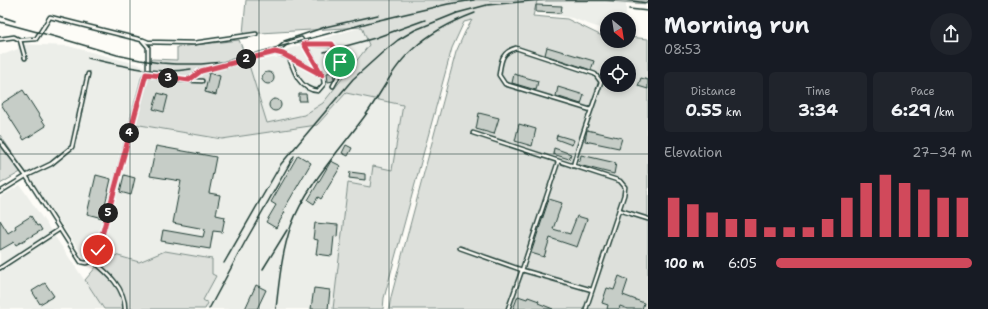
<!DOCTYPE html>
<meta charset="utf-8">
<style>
body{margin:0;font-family:"Shantell Sans",sans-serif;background:#20242c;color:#f1f3f6;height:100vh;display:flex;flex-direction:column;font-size:15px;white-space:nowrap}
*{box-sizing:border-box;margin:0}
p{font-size:13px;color:#9ea1a6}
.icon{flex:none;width:22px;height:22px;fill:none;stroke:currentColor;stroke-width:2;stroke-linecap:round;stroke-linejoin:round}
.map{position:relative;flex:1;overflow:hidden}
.panel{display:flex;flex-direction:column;background:#171b24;width:340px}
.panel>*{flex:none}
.needle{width:26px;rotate:150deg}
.fabs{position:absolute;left:600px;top:12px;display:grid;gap:8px}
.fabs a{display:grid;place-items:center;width:36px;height:36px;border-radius:50%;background:#171b24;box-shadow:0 2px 6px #0003;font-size:20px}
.pin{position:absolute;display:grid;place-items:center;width:34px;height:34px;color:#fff;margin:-17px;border:2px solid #fff;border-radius:50%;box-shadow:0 1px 4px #0007}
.km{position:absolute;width:20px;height:20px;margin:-10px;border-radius:50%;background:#222;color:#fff;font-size:11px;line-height:20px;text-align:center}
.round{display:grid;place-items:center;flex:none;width:42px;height:42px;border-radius:21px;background:#20242c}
.overview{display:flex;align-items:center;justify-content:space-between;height:68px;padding:0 16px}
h1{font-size:22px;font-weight:700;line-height:30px}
.stats{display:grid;grid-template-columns:repeat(3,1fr);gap:6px;height:68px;padding:4px 16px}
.stats div{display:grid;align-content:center;border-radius:6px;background:#20242c;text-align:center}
.stats b{font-size:17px;font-weight:700}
.stats small{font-size:11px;font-weight:400}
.stats p{font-size:11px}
.chart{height:112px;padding:8px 16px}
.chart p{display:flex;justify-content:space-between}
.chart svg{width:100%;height:72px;margin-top:4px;stroke:#d1495b;stroke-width:6}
ul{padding:0 16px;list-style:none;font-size:13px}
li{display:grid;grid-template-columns:64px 48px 1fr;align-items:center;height:30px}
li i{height:10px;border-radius:5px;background:#d1495b}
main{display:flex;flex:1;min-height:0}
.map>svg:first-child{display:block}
</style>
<main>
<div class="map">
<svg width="648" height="309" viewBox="0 0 648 309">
<rect width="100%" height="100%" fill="#fdfcf7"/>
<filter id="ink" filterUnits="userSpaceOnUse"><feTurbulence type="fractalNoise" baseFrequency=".025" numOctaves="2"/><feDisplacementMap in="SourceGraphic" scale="8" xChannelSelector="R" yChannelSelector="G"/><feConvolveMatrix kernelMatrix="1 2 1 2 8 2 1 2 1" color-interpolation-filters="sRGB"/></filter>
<g filter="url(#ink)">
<!-- built -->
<g fill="#eceee9">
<polygon points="537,1 626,3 626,19 607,19 607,30 605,30 572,18 534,12"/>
<polygon points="362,27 370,45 323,103 304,115 267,123 248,62 280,57 288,49"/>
<polygon points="18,44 68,46 144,66 94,250 83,256 0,135 0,54 5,54 18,49"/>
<polygon points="345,93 403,105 392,171 370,187 348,183 333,309 205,309 208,303 203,300 215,276 165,251 139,262 101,251 134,124 222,139 317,125"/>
<polygon points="20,185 104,309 0,309 0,197"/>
</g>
<!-- green -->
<g fill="#dde0db" stroke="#7e8e88" fill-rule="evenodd">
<path d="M246 0H648V4L606 1H537L533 16 567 19 602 36 607 37V41H629V37L648 39V309H389L391 297 456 52 465 32 472 20 464 22 452 48 384 298 383 309H333L348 183 370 187 373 166 392 170 403 105 346 93 317 125 222 139 134 124 147 79 151 59 177 60V47L239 40 248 62 267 123 304 115 323 103 369 45 362 27 243 34ZM607 63H629V85H607Z"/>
<polygon points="0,135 24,170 0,184"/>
<polygon points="101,251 139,262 165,251 212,259 212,274 216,276 203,300 208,303 205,309 104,309 85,280 97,266"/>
</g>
<!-- building -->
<g fill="#c6cdc7" stroke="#1f3d34">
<polygon points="536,5 562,6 561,13 536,12"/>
<polygon points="547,47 594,61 591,70 545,55"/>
<circle cx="268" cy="78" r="6"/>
<polygon points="333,72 334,79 333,81 328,82 327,73"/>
<polygon points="209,73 220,76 216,95 205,92"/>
<polygon points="514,74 538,81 536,90 512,83"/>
<polygon points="641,78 648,80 648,89 638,86"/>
<polygon points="558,87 584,95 581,104 556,96"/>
<polygon points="23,90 46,126 24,140 1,104"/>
<polygon points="158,93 168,96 164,112 153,109"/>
<polygon points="299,94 306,94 307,101 299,101"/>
<circle cx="275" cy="105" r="6"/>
<polygon points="479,113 499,118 494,134 476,129"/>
<polygon points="519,124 536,129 532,146 515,141"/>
<polygon points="587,130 622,138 619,148 585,141"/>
<polygon points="557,135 574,140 572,145 556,139"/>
<polygon points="346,145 352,148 348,156 342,153"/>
<polygon points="156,146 216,157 209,193 220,195 216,215 225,217 222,232 213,231 210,249 161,241 163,230 203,237 205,229 173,223 181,181 150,176"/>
<polygon points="554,148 571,154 569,159 553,154"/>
<polygon points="298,155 311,163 283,211 285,212 276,228 266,222 276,205 271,202"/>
<polygon points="581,155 616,163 614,174 579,165"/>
<polygon points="331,161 341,166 321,199 318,197 314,204 308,200"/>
<polygon points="350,172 365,174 365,180 349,178"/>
<polygon points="96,175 111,179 102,218 87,214"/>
<polygon points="124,175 135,178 131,195 120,192"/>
<polygon points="549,199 562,203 553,229 570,234 577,216 587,219 577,247 550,238 544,257 531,253"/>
<polygon points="31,216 37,226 39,225 42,230 16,245 14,242 0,250 0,220 8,233 16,228 15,226"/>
<polygon points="315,223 338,225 337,237 334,236 332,256 316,254 318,240 313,239"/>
<polygon points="619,276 628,280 623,295 644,303 642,309 628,309 620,306 619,309 607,309 608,305 602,303 607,288 614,290"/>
<polygon points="45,283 54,296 40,304 32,291"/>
<polygon points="256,285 266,290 257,309 245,309"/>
<polygon points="314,288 330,290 328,309 311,309"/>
<polygon points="518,296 527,299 528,297 539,301 538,303 553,309 513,309"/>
</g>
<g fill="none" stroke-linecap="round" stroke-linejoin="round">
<!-- lane casing -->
<g stroke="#1f3d34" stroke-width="5.5">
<g id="lane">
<polyline points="0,39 14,37 20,40 25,58"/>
<polyline points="143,40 148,42 194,43 256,34"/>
<polyline points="305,44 322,75"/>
<path d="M276 51 285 44 301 39 304 44 332 45C343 62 343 69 333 86"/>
<polyline points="146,74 179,80 202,81"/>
<path d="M189 80 201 71 275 52C292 57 307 67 323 75L324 84 318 91C300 90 294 72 289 57"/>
<polyline points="473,133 620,181 625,187 624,195 586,309"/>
<polyline points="0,141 26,176 81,262 86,263 93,261 98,251 144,77 148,70 148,47 142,40 50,17 36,39 20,40"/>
<path d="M573 166C581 137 591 110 601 82L595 74 516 48C501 52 501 62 499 75L505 84 591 110"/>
<polyline points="0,192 26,176 51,164 72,147 88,74"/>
<polyline points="619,210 648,219"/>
<polyline points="460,248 522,270 592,290"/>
<path d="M93 261C108 273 125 288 125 309"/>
<polyline points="0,268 60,229"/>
<polyline points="508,309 522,270 558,162"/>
</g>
</g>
<!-- lane -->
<use href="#lane" stroke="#fdfcf7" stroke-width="2.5"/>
<!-- rail -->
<g stroke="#1f3d34" stroke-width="1.5">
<polyline points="566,0 624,0 648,3"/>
<polyline points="629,9 648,11"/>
<polyline points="0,16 15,21"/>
<polyline points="0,22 56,37 117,55 140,60 161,63 176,64 201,64 223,62 375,21 448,4 474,0"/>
<polyline points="284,41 325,27 378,15"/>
<polyline points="324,52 375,38 425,20"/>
<path d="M88 58C123 66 155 75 191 69"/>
<polyline points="224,263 281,164 353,79 383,52 398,40 415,30 457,13 487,5 542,0"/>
<polyline points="263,269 287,230"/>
<polyline points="209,309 245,242 294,156"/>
<path d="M276 309C279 281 282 252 291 226 306 185 342 148 367 113 382 92 393 67 413 49 431 32 451 22 475 13"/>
</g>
</g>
</g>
<g fill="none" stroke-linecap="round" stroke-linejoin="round" filter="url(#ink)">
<!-- route casing -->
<g stroke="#fff" stroke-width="8">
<polyline id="route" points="98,250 146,74 189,80 201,71 275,52 283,54 322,75 304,44 332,44 337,52 340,62"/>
</g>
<!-- route -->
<use href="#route" stroke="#d1495b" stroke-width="5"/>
</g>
<!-- grid -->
<path fill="none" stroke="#1f3d34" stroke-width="1" stroke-opacity="0.55" d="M130 0V309M259 0V309M389 0V309M518 0V309M0 154H648"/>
</svg>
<div class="fabs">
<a><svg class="needle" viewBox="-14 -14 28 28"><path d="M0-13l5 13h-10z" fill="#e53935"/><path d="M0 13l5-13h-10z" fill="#9ea1a6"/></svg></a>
<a><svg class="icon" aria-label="locate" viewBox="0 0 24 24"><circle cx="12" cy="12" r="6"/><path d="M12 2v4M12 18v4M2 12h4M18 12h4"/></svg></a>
</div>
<div class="pin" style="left:340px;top:62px;background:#1e9e55"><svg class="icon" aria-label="arrive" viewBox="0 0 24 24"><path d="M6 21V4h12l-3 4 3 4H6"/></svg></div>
<div class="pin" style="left:98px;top:250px;background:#d93025"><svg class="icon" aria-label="check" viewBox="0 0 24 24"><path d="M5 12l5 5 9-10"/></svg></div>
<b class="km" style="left:246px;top:59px">2</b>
<b class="km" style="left:168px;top:78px">3</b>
<b class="km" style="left:129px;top:133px">4</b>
<b class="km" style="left:108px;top:213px">5</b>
</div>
<section class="panel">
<div class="overview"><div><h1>Morning run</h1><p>08:53</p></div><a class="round"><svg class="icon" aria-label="share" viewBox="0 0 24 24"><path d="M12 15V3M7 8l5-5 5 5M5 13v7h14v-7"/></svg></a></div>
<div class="stats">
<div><p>Distance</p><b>0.55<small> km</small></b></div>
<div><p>Time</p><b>3:34</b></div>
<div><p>Pace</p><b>6:29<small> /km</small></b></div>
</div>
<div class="chart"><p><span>Elevation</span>27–34 m</p>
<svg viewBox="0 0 160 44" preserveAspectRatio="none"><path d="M5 44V20M15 44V24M25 44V29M35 44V33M45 44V33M55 44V38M65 44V38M75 44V38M85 44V33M95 44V20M105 44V11M115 44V6M125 44V11M135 44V15M145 44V20M155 44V20"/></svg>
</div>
<ul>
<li><b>100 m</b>6:05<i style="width:100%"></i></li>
</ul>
</section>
</main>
